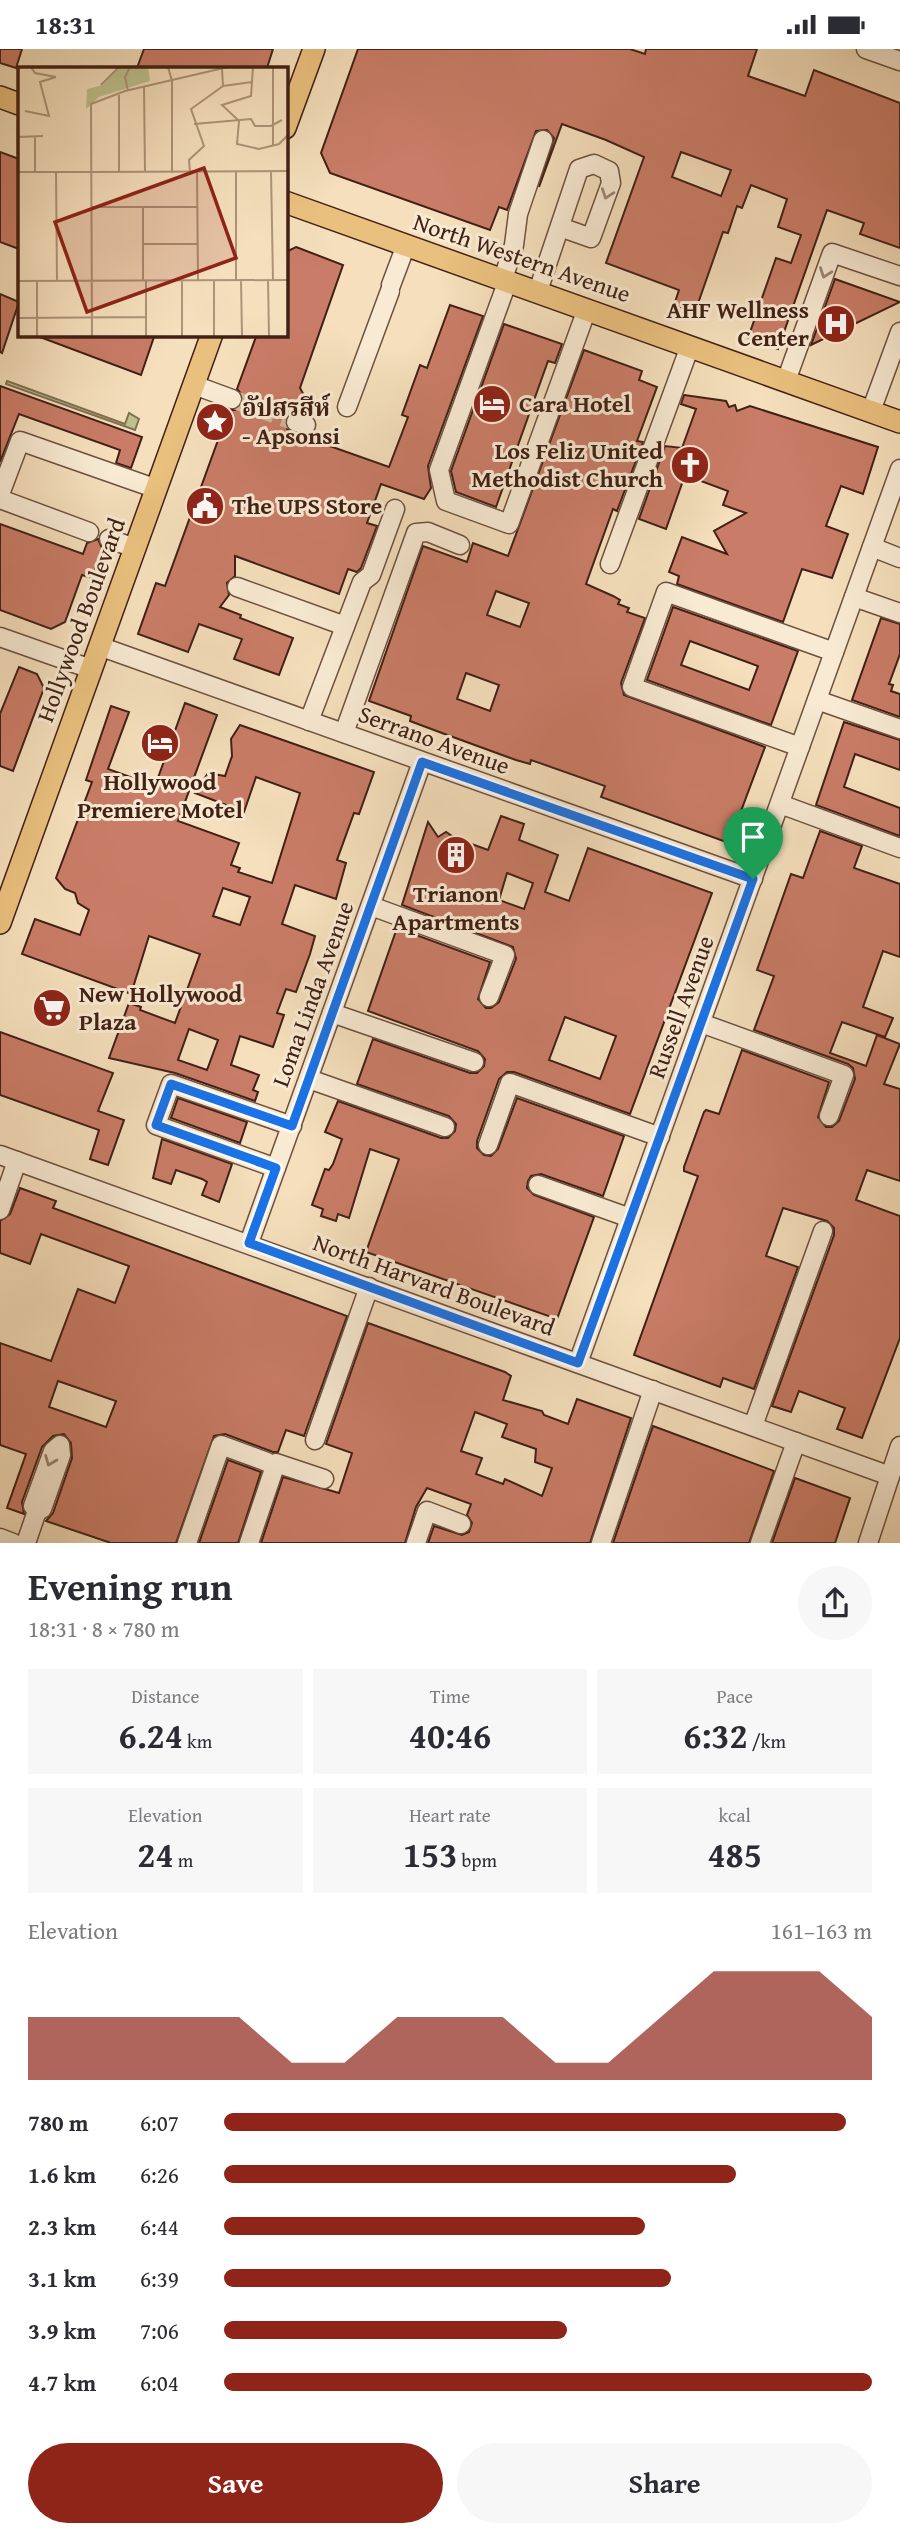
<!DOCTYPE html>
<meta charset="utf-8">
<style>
body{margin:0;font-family:"Gentium Book Plus","Noto Serif Thai",serif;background:#f7f7f7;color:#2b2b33;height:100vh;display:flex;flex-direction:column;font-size:26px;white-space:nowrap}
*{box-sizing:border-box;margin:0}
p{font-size:23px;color:#7c7c81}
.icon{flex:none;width:38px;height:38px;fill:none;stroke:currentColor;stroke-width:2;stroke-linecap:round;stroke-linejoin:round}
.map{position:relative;height:1494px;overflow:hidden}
.side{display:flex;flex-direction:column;background:#fff;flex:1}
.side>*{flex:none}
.pin{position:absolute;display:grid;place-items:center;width:60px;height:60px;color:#fff;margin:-72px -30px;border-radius:50% 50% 50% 0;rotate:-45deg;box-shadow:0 0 7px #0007}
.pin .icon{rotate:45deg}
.round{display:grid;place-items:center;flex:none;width:74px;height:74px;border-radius:37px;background:#f7f7f7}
.overview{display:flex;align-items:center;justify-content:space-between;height:119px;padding:0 28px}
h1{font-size:38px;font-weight:700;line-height:52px}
.figures{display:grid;grid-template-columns:repeat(3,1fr);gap:10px;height:119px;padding:7px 28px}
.figures div{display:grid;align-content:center;border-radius:0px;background:#f7f7f7;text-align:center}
.figures b{font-size:35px;font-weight:700}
.figures small{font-size:19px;font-weight:400}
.figures p{font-size:19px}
.chart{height:196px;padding:14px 28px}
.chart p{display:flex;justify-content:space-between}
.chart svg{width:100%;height:126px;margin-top:7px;fill:#8f2418;opacity:.7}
.button{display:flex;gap:14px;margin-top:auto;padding:14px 28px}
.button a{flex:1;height:80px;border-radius:42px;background:#8f2418;color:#fff;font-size:28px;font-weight:700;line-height:80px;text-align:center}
.button a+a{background:#f7f7f7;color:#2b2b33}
ul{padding:0 28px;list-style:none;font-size:23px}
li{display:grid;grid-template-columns:112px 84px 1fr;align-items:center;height:52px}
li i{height:18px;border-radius:9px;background:#8f2418}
.status{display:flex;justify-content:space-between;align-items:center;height:49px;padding:0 35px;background:#fff;direction:ltr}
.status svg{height:19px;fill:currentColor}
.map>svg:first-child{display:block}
</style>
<div class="status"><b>18:31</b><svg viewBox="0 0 49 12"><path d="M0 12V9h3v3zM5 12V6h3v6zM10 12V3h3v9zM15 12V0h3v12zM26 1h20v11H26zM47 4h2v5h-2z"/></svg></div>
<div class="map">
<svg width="900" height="1494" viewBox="0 0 900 1494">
<rect width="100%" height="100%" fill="#f5dfbc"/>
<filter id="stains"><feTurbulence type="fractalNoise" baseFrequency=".00286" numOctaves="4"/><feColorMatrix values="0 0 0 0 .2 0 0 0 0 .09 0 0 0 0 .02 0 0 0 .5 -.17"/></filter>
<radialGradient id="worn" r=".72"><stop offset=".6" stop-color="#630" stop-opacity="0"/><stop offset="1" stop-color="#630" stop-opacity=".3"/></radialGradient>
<!-- garden -->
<polygon fill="#bdc18f" stroke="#7f7052" stroke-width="2" points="7,332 125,375 129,364 139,370 135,381 6,335"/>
<!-- building -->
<g fill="#c97c67" stroke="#412015" stroke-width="2" fill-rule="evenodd">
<polygon points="0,0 22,0 16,19 0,14"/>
<polygon points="144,0 273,0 267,19 137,19"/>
<path d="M358 0H630L645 5 646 0H757L748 27 805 47 814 21 900 54V199L860 185 864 174 827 161 778 300 748 289 776 209 791 214 801 186 778 178 787 150 751 136 742 159 737 157 728 184 723 183 695 263 674 256 679 241 606 214 644 108 606 91 562 75 539 138 554 89 547 81 536 82 507 161 499 158 490 181 330 124 321 104ZM681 103 731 121 721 147 672 128Z"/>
<polygon points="0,103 19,110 19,200 0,193"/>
<polygon points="296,198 343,216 300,339 305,348 300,362 289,364 285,370 287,380 293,384 389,418 408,368 402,366 420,316 427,319 450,256 483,267 428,417 431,439 424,450 381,435 367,474 377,477 361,519 357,523 348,520 339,545 235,507 235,527 227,534 229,546 220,558 241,566 240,569 293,589 279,626 234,610 242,590 199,575 188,603 138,585 156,534 165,537 229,361 235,361 242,355 243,347 237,340 257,285 285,285 285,211 288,202"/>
<polygon points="835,230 900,253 811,296"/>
<polygon points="0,245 19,253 2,304 0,303"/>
<polygon points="504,275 562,295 555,314 548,312 496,458 456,443 451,422"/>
<polygon points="32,285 155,285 141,326"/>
<path d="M584 301 642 322 639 331 657 338 637 392 643 393 617 462 613 460 586 535 613 547 620 551 618 555 629 559 627 563 645 569 621 634 624 646 765 698 729 794 601 748 605 737 531 711 530 715 516 711 442 684 410 672 411 667 369 652 423 497 467 513 473 494 508 507ZM496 542 529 554 520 578 487 566ZM466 624 499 636 490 662 457 650Z"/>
<polygon points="0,337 142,388 131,419 116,414 120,401 19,365 0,413"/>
<polygon points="684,346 726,352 729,358 735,356 737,362 750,357 878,398 863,445 841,437 826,477 848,485 832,529 802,520 783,573 677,535 679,527 669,523 682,488 727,505 714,482 746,464 723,456 728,442 685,426 666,480 639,470 665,397 682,399 696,360 681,355"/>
<polygon points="0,475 83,505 87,494 98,490 102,499 92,529 82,526 65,573 51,580 0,561"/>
<path d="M673 558 798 602 771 676 647 631ZM690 592 758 617 749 641 681 616Z"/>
<polygon points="881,569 900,575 900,605 889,635 893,636 891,642 900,645 900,668 852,651"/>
<polygon points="19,618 37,625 44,639 13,722 0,717 0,665"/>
<path d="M185 654 217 666 178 772 239 794 231 816 240 819 238 823 272 834 300 744 256 728 244 763 195 744 208 724 225 727 232 707 231 690 240 676 374 723 359 765 354 764 337 811 346 814 336 850 295 836 282 875 315 887 310 905 296 943 286 940 277 964 284 966 273 998 240 987 231 1016 259 1026 253 1041 258 1043 255 1052 175 1024 109 1009 129 954 141 958 140 961 175 974 200 905 149 887 131 945 22 905 35 870 80 886 89 861 78 854 75 844 65 840 56 829 92 733 86 731 111 657 129 663 108 720 155 737ZM223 839 250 848 240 876 213 867ZM189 980 218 991 207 1021 178 1011Z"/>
<polygon points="844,673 900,691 900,721 855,705 844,738 900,759 900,787 816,756"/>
<path d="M501 767 524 775 519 791 558 806 545 843 569 852 588 799 712 844 630 1065 514 1023H507L499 1030 477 1092V1099L484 1106 491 1107 498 1100 517 1049 624 1087 603 1147 541 1125 531 1127 528 1132 527 1139 534 1146 594 1168 557 1270 366 1203 399 1110 370 1100 349 1169 338 1165 336 1172 321 1167 323 1160 312 1156 325 1120 329 1121 333 1115 342 1090 325 1083 338 1052 441 1089H448L455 1082 456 1075 449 1067 357 1035 373 990 470 1024H477L484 1017 485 1010 478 1002 368 962 397 879 490 913 478 950 486 959H491L499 953 516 910 513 898 402 856 428 773 438 788 446 783 455 789 488 801ZM507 824 533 834 524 860 499 851ZM565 968 616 987 600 1030 549 1011Z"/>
<polygon points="820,782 862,797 854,819 900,835 900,908 883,902 863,958 893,969 885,988 842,973 830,1004 866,1017 877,986 900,995 884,1035 900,1040 900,1132 867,1121 856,1151 900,1167 900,1289 862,1389 837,1380 845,1359 799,1342 791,1363 772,1357 834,1186 834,1179 827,1172 783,1159 766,1207 798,1218 754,1340 723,1329 720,1338 634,1306 698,1127 684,1122 684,1118 704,1063 706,1061 719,1065 742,1001 829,1033 818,1068 826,1078 832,1078 839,1072 855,1030 853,1019 848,1015 754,981 774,927 757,921 791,825 803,829"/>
<polygon points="0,983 113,1024 98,1062 124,1071 108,1116 90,1110 99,1081 0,1046"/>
<polygon points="178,1049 247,1073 240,1094 171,1069"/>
<polygon points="162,1090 232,1115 219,1153 202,1146 207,1133 202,1130 176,1121 171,1135 153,1129"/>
<path d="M20 1139 56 1152 53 1159 347 1267 304 1387 286 1381 278 1403H273L225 1385 214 1387 176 1494H111L46 1472 53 1464 72 1409 71 1394 64 1385 53 1387 42 1398 22 1453 24 1465 7 1459 26 1405 0 1396V1294L51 1312 78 1240 115 1254 129 1217 41 1185 30 1215 0 1204V1172L10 1165ZM58 1332 116 1352 106 1378 49 1358Z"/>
<path d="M368 1274 505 1323 511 1327 503 1351 542 1362 544 1366 568 1375 577 1350 631 1369 590 1494H428L434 1477 462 1486 469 1483 472 1474 467 1466 471 1455 427 1439 416 1458 405 1494H261L283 1428 339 1444 352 1404 326 1395ZM475 1363 507 1375 502 1388 536 1400 535 1413 552 1419 542 1447 505 1430 503 1435 476 1425 482 1409 461 1402Z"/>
<polygon points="653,1377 774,1422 749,1494 613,1494"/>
<polygon points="228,1411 261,1423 238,1494 199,1494"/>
<polygon points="795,1429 850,1449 835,1494 772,1494"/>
</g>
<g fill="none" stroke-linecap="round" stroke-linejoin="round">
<!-- minor-tunnel -->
<polyline stroke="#d1b99b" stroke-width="18" stroke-dasharray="18 9" stroke-linecap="butt" points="232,350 296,373"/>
<!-- minor casing -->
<g stroke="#6e503f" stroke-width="21">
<g id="minor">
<polyline points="866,0 900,12"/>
<polyline points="503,230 514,196 518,165 543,91"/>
<polyline points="508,231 439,421 446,452 509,475 587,260"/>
<polyline points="391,236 406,196"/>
<polyline points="538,242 579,120 594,115 609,122 611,134 591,189 560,178"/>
<polyline points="786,332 832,204 900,227"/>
<polyline points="194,336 232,350"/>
<polyline points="347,358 390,242"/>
<polyline points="871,362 900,283"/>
<polyline points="296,373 306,376"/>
<polyline points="0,445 20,392 157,440"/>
<polyline points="0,450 89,483"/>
<polyline points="109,490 135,499"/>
<polyline points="872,498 900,509"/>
<polyline points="610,515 690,297"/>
<polyline points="237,538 345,577"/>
<polyline points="854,548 900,564"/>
<polyline points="0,588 91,620"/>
<polyline points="99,597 753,830"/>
<polyline points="817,651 900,680"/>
<polyline points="309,672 362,533 371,526 395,460"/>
<polyline points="344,684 416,484 428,483 460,496"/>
<polyline points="800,698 632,638 666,543 834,603"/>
<polyline points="780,755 900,799"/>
<polyline points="371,857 505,906 489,948"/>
<polyline points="332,964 474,1013"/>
<polyline points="701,974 844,1026 829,1067"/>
<polyline points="309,1030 445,1078"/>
<polyline points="488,1096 510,1034 660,1088"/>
<polyline points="0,1106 890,1427"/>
<polyline points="276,1119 156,1076 171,1035 292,1077"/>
<polyline points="538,1136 630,1169"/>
<polyline points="0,1161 17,1112"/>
<polyline points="249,1194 422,713"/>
<polyline points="578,1314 900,420"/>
<polyline points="753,1377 823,1182"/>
<polyline points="315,1391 369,1238"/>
<polyline points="0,1489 13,1494"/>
<polyline points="26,1494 37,1462 33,1457 53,1402 60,1396 61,1406 42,1460 37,1462"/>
<polyline points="187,1494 221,1396 267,1413"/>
<polyline points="249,1494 276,1414 324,1430"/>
<polyline points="416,1494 427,1462 461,1475"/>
<polyline points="601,1494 653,1341"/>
<polyline points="760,1494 796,1393"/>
<polyline points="868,1494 900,1397"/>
</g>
</g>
<!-- major casing -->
<g stroke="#412015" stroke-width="24">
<g id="major">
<polyline points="0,48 19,55"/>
<polyline points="285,79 314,0"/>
<polyline points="285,153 900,373"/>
<polyline points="0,874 212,285"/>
</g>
</g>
<!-- minor -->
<use href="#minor" stroke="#f8ead3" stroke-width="18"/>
<!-- major -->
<use href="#major" stroke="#eac07e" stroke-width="21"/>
</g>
<!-- one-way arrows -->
<defs><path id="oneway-chevron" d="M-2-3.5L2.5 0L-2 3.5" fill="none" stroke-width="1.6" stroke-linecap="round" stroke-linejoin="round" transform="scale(1.75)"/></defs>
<g stroke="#9c8574">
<use href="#oneway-chevron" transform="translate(607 145) rotate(109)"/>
<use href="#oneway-chevron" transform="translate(825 224) rotate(110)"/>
<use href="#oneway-chevron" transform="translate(50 1412) rotate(112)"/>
</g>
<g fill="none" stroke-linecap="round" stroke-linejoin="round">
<!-- route casing -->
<g stroke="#fff" stroke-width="14">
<polygon id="route" points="422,713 753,830 578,1314 249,1194 276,1119 156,1076 171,1035 292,1077"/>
</g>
<!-- route -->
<use href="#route" stroke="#1a73e8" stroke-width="9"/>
</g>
<!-- icons -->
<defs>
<g id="hospital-disc" transform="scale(2.0125)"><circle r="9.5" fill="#8f2418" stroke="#f8ead3"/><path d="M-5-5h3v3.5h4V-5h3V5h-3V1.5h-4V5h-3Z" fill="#fff"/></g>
<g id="hotel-disc" transform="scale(2.0125)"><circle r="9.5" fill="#8f2418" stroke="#f8ead3"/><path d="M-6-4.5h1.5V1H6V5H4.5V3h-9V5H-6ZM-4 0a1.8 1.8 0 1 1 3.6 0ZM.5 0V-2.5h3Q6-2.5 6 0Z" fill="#fff"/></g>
<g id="sight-disc" transform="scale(2.0125)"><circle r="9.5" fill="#8f2418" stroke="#f8ead3"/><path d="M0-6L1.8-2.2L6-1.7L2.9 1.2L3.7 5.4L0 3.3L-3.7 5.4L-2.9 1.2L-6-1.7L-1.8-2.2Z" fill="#fff"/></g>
<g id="church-disc" transform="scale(2.0125)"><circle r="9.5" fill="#8f2418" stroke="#f8ead3"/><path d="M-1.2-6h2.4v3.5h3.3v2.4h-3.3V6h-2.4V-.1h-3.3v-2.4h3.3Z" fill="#fff"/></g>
<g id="civic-disc" transform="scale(2.0125)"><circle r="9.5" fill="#8f2418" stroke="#f8ead3"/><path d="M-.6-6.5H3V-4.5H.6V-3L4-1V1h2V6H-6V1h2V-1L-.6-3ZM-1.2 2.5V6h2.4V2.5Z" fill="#fff"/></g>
<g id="building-disc" transform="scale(2.0125)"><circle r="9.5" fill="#8f2418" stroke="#f8ead3"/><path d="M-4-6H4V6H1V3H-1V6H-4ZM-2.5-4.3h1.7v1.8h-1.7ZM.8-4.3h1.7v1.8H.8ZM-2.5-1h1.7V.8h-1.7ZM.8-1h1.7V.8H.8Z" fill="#fff"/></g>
<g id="supermarket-disc" transform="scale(2.0125)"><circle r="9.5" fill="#8f2418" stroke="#f8ead3"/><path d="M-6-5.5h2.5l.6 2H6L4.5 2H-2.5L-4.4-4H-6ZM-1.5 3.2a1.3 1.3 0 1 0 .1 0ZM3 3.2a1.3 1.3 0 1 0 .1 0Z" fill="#fff"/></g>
</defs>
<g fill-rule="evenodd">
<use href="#hospital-disc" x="836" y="275"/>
<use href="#hotel-disc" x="492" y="355"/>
<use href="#sight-disc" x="215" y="373"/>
<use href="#church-disc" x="690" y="416"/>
<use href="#civic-disc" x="205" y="457"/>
<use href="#hotel-disc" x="160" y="694"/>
<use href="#building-disc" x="456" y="806"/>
<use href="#supermarket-disc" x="52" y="959"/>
</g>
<g text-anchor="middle" stroke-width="6" stroke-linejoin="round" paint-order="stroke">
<!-- street labels -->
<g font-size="24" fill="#412015" stroke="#f8ead3">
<text transform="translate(522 209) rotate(19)" y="8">North Western Avenue</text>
<text transform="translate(81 571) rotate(-70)" y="8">Hollywood Boulevard</text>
<text transform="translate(434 691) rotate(20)" y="8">Serrano Avenue</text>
<text transform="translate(313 945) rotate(-70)" y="8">Loma Linda Avenue</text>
<text transform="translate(681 958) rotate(-70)" y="8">Russell Avenue</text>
<text transform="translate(434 1236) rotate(20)" y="8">North Harvard Boulevard</text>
</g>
<!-- poi labels -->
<g font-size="24" font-weight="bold" fill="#412015" stroke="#f8ead3" text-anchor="start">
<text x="809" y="269" text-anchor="end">AHF Wellness<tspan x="809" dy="28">Center</tspan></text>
<text x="519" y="363">Cara Hotel</text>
<text x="242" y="367">อัปสรสีห์<tspan x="242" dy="28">- Apsonsi</tspan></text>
<text x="663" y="410" text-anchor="end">Los Feliz United<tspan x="663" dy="28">Methodist Church</tspan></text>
<text x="232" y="465">The UPS Store</text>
<text x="160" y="741" text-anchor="middle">Hollywood<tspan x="160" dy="28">Premiere Motel</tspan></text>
<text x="456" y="853" text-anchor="middle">Trianon<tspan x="456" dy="28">Apartments</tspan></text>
<text x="79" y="953">New Hollywood<tspan x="79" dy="28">Plaza</tspan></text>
</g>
</g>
<!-- overview -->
<g transform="translate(18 18)">
<rect width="270" height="270" fill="#f5dfbc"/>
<path d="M102 0H130L132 14 81 30 68 42 69 22 85 18Z" fill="#bdc18f"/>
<path fill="none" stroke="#ad9379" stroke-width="2" d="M13 0 17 6 38 10M150 0 154 14V106M235 0 233 29 204 38 221 54 219 77 241 82 261 77 270 68M255 0V79M83 18 101 0M205 19 234 15M126 20 127 106M110 24 107 10 112 0M101 28V105M7 44 31 49 22 15 38 10M176 57 233 52 237 59H253L264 53M0 70 25 69M17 70V105M253 104 255 213M0 105H74M38 105 39 214M74 105 270 104M172 105 171 93 186 79 173 42 205 19 204 2M179 105 180 213M74 140H179M125 140V214M125 177H179M164 213V269M196 213V269M218 213V104M223 213 224 269M250 213 251 269M0 214 270 213M128 214V269M19 215V269M0 251 128 250M74 269 73 37 107 24 210 0"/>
<path fill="#8f2418" fill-opacity="0.15" stroke="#8f2418" stroke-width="3.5" d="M186 101 218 191 69 245 37 155Z"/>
<rect width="270" height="270" fill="none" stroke="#412015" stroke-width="3.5"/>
</g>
<rect width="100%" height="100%" filter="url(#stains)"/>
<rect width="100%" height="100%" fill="url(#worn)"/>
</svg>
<div class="pin" style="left:753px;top:830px;background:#1e9e55"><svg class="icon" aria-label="arrive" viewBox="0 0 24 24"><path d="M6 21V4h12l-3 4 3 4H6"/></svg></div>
</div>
<section class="side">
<div class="overview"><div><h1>Evening run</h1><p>18:31 · 8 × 780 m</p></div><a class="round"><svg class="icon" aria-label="share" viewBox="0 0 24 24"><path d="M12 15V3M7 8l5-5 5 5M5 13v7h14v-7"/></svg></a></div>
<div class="figures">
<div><p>Distance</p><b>6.24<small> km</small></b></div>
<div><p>Time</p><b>40:46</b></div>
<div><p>Pace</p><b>6:32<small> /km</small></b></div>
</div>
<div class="figures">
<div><p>Elevation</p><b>24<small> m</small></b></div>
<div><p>Heart rate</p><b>153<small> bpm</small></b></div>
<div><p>kcal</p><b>485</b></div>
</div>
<div class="chart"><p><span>Elevation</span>161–163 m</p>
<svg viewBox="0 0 160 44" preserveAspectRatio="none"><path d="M0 44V22L10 22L20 22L30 22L40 22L50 38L60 38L70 22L80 22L90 22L100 38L110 38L120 22L130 6L140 6L150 6L160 22V44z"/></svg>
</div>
<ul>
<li><b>780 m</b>6:07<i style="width:96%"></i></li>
<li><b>1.6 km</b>6:26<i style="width:79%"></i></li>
<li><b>2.3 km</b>6:44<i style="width:65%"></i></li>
<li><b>3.1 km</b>6:39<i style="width:69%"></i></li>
<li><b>3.9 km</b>7:06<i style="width:53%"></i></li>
<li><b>4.7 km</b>6:04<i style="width:100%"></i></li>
</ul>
<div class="button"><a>Save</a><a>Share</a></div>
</section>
